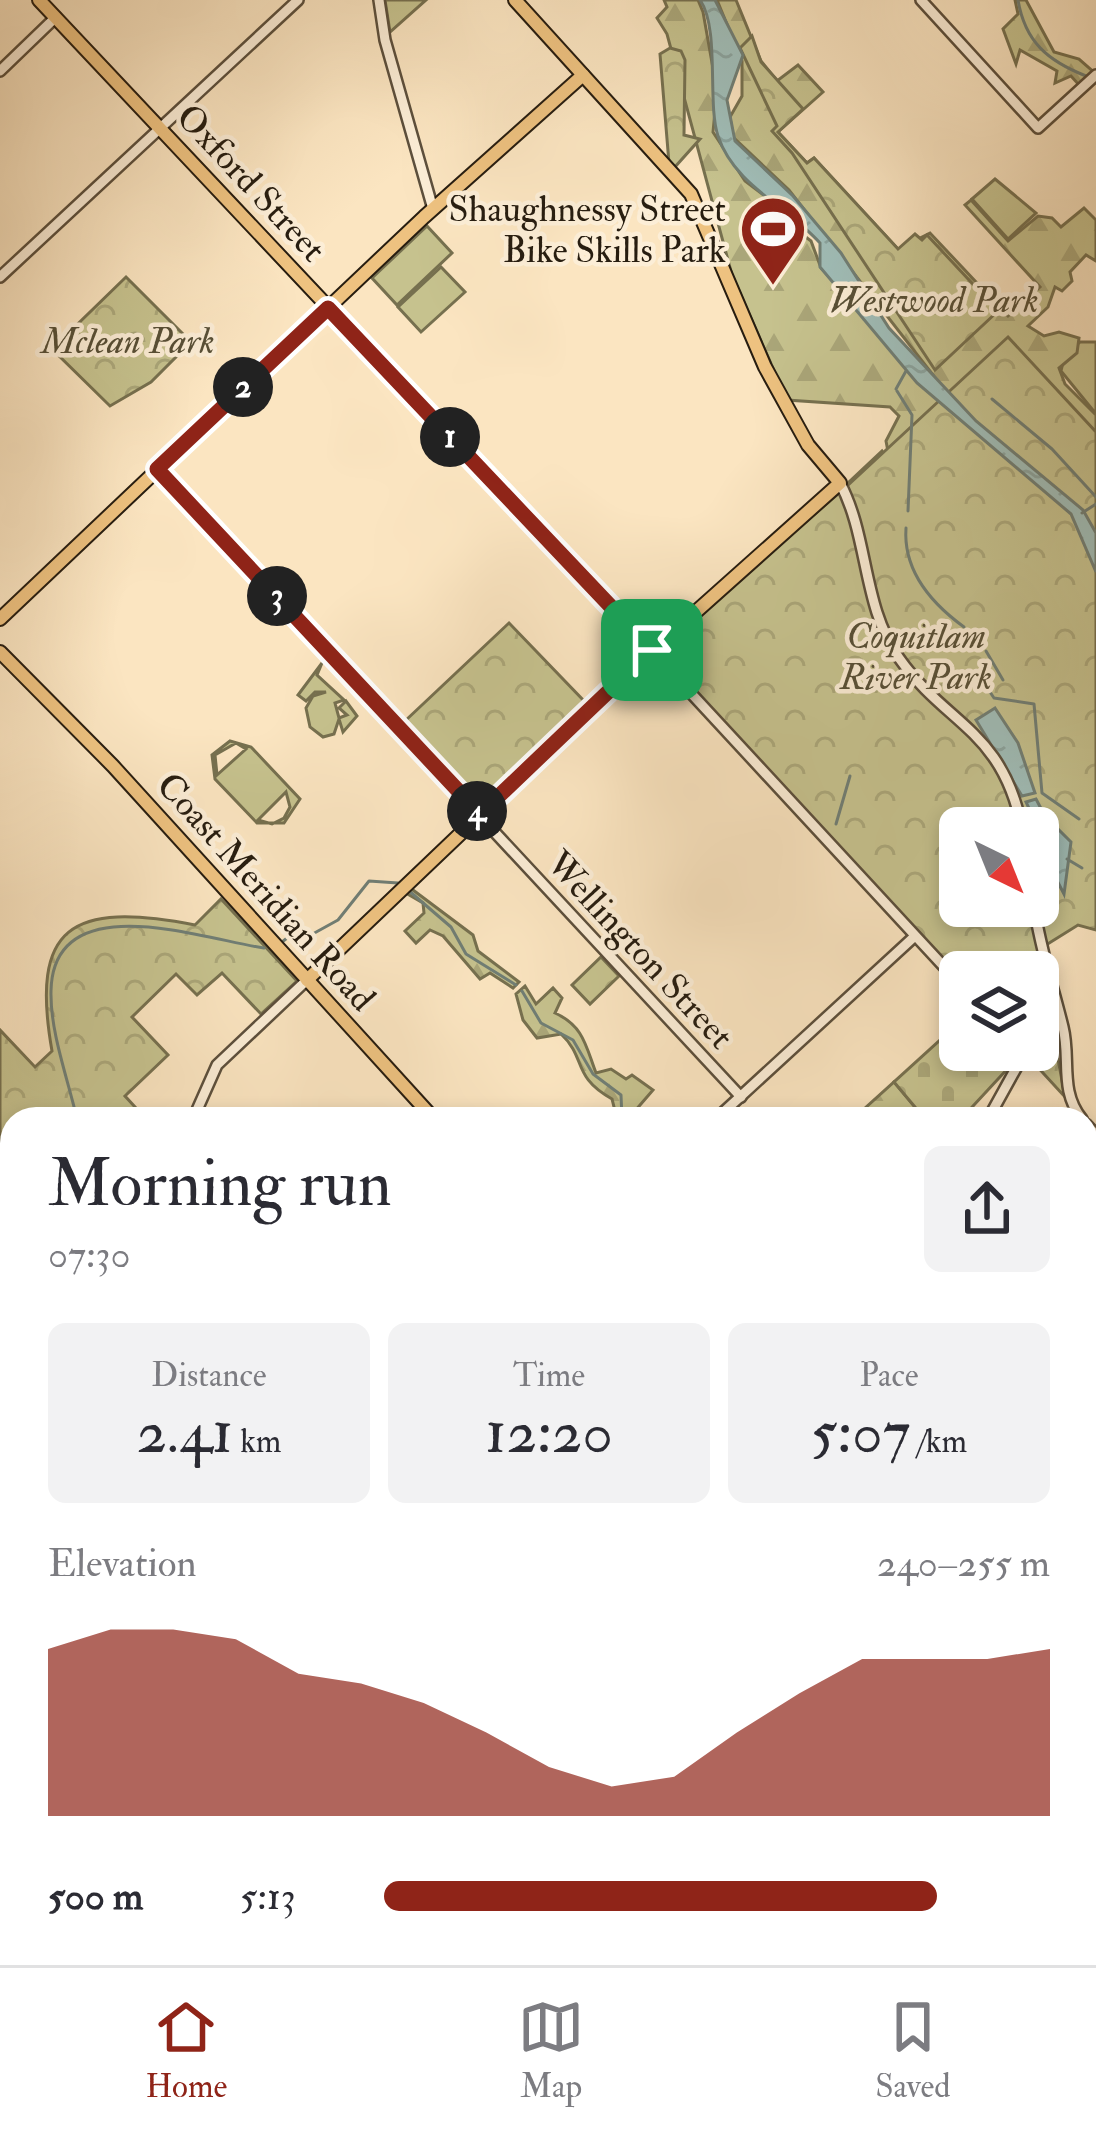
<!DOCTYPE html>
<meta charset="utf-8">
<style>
body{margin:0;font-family:"IM FELL Double Pica",serif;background:#f2f2f3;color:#2b2b33;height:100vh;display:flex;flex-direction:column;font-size:45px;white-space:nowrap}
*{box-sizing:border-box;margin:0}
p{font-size:39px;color:#7c7c81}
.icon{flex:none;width:66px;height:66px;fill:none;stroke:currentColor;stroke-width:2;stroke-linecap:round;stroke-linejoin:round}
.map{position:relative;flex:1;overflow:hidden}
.side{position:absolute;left:0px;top:1107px;width:1098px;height:858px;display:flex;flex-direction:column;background:#fff;border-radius:36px 36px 0 0;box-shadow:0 6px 18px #0003}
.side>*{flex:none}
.needle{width:78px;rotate:137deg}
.tools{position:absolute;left:939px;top:807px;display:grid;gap:24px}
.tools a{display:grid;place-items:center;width:120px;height:120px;border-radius:18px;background:#fff;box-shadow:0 6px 18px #0003;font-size:60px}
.pin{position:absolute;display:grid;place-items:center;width:102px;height:102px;color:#fff;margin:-51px;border-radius:24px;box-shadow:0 6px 18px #0006}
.km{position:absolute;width:60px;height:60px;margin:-30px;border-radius:50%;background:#222;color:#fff;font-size:33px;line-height:60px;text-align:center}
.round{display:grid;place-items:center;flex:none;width:126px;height:126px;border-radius:18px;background:#f2f2f3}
.summary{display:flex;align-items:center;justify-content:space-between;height:204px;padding:0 48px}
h1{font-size:66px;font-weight:600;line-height:90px}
.figures{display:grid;grid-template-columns:repeat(3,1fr);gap:18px;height:204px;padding:12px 48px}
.figures div{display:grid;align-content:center;border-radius:18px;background:#f2f2f3;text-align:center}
.figures b{font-size:60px;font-weight:600}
.figures small{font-size:33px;font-weight:400}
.figures p{font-size:33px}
.chart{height:336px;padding:24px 48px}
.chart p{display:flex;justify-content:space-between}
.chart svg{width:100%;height:216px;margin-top:12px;fill:#8f2418;opacity:.7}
ul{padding:0 48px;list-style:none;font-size:39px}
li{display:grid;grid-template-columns:192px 144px 1fr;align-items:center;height:90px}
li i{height:30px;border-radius:15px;background:#8f2418}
.dock{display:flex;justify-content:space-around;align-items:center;height:168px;border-top:3px solid #e1e1e2;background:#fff;font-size:33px;color:#7c7c81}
.dock a{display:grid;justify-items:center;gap:6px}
.dock .active{color:#8f2418}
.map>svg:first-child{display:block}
</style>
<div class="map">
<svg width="1096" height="1965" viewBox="0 0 1096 1965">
<defs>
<pattern id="forest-firs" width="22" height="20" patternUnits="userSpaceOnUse" patternTransform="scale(3)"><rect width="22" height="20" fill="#c6c28e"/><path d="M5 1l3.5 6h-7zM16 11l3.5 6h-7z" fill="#aaa679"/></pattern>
<pattern id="cemetery-stones" width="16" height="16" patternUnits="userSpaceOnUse" patternTransform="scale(3)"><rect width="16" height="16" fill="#c6c28e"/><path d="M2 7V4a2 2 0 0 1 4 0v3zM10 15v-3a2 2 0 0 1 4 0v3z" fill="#aaa679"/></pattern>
<pattern id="park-crowns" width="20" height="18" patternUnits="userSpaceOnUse" patternTransform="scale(3)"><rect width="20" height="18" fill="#c6c28e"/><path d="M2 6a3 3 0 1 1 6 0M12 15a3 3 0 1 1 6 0" fill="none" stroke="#aaa679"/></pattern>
<pattern id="water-ripples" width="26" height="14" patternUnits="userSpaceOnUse" patternTransform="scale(3)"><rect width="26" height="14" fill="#a0beb9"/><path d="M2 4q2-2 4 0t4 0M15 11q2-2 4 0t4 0" fill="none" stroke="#8aa39e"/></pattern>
</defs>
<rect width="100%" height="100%" fill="#fbe5c1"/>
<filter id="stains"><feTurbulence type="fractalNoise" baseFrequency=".00167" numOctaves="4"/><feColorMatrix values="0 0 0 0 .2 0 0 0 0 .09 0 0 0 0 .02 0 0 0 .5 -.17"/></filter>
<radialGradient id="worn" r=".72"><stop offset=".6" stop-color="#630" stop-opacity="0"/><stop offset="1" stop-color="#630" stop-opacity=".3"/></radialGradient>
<!-- grass -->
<g fill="#c6c28e" stroke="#76704f" stroke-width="3" fill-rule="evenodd">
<polygon points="995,179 1036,213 1008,239 972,199"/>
<polygon points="427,226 452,253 397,305 372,278"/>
<polygon points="441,267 465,292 421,332 398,307"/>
<polygon points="1080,342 1096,342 1096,414 1061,371 1065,354"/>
<polygon points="322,663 317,675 344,700 335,703 339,718 347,715 339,708 346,701 357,716 343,732 339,719 334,734 323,737 310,727 306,708 313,696 326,692 315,692 306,701 298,695"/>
<path d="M230 741 251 747 300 799 284 823H257L215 779 212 755ZM236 743 246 749 217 775 215 755ZM286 792 290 807 284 818 272 824 258 820Z"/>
</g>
<!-- forest -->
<g fill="url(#forest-firs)" stroke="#76704f" stroke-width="3">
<polygon points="664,0 698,0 703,12 717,91 713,132 745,181 781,208 782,219 811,241 821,268 847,297 1096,563 1096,836 859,518 848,483 882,451 890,462 886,441 899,416 890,407 787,400 732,275 667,34 657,18 667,7"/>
<polygon points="717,0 736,0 761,61 777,81 798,65 823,92 778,132 807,163 814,158 898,249 930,233 1008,316 1040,287 965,205 971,200 1008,241 1038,216 1052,218 1061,227 1084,208 1096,220 1096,261 1086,255 1070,272 1072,281 1062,291 1055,287 1048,307 1028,326 1044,336 1059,332 1079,338 1077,353 1059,368 1065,384 1096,415 1096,537 947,393 789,190 733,137 730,117 742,96 742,61"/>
<polygon points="1015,0 1026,0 1054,52 1079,59 1095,73 1080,86 1071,76 1055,83 1057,71 1020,50 1016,64 1003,29 1018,14"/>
<polygon points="409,887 473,935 478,951 519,982 513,988 490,973 480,979 443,936 430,930 416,943 405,931 424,913 423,903 404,892"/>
<path d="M525 986 536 1004 553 988 562 998 555 1013C584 1026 586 1047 596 1073L611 1069 626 1079 632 1075 653 1090 628 1119H617L612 1099C571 1076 587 1058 561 1034L537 1038 523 1020 516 994Z"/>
<polygon points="894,1082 925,1119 853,1119"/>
<polygon points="1096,1467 1096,1526 1086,1534 1086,1476"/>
<polygon points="1086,1718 1096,1735 1096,1818 1086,1808"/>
<polygon points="413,1953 463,1953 472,1965 413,1965"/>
<polygon points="601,1953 657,1953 654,1958 667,1965 619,1965"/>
</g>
<!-- cemetery -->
<polygon fill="url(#cemetery-stones)" stroke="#76704f" stroke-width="3" points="960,1022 960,1050 1010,1050 1011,1065 961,1119 925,1119 894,1082"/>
<!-- park -->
<g fill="url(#park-crowns)" stroke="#76704f" stroke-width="3" fill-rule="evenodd">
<polygon points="385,0 426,0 390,32"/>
<polygon points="752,36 761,62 803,109 778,132 807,163 814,158 898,249 915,234 922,240 927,235 998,311 935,370 792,153 772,131 777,126 740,48"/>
<polygon points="670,48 681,51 685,60 684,135 700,139 674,168 669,163 660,54"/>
<polygon points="126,277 191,342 151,382 110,406 52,349"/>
<path d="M1008 337 1096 432V930L1078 925 1038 950 1065 1097 1022 1050H1038V972H960V983L656 650 845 488ZM960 828H1038V906H960Z"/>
<polygon points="509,623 586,703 478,804 405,721"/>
<path d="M221 899 297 981 261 1014 222 973 197 995 176 974 132 1017 168 1055 125 1096 146 1119H12V1366L0 1353V1030L35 1067 52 1051C30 926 71 901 195 925Z"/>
<polygon points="601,957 619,976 590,1004 572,985"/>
<polygon points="12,1581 12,1705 0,1692 0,1601"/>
</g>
<!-- water -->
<g fill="url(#water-ripples)" stroke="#707e75" stroke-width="3">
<path d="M700 0H715L743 55 727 100 735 141 793 196 841 253 889 328 976 421 1083 510 1096 533V572L1071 514 917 383 820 267V243C787 206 734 185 718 136 707 104 720 28 700 0Z"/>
<polygon points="995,708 1018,743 1035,793 1022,796 976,720"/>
<polygon points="1036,799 1045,816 1071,842 1064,894 1038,844 1038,828 1026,802"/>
</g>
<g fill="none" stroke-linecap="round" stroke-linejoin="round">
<!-- stream -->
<g stroke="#707e75" stroke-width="3">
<path d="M1018 0C1025 42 1048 61 1086 76"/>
<polyline points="896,389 906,371"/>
<polyline points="897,391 912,415 908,511"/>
<polyline points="992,399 1052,449 1096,497"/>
<polyline points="1082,513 1096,504"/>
<path d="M906 528C903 571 931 603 964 627"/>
<polyline points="986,651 1003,680"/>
<polyline points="990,692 994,698 1034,704 1042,793 1079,819"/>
<polyline points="836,824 850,776"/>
<polyline points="1067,859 1082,868"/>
<polyline points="408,890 451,927 466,954 516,985"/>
<polyline points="282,942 296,931 309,936 338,920 369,881 398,883"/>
<polyline points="522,991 541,1023 573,1040 593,1074 621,1095 622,1119"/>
<path d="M77 1119C68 1079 50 1032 51 991 53 884 206 940 264 948"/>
<polyline points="1086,1504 1096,1508"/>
<polyline points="0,1621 12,1606"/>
<polyline points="1086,1744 1096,1767"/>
<polyline points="635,1953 647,1965"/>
<polyline points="783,1953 799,1965"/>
</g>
<!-- minor casing -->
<g stroke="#5c4f3c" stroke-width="14">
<g id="minor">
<polyline points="379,0 385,40 433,209"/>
<polyline points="921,0 1038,128 1096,75"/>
<polyline points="0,71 56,17"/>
<polyline points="0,277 298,0"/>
<polyline points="157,469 741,1097"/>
<path d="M840 483C869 537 862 606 899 658 947 726 1002 729 1022 828"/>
<polyline points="652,651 960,984"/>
<path d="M1034 906C1040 948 1053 986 1063 1027 1071 1059 1059 1091 1082 1119"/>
<polyline points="193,1119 217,1065 307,980"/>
<polyline points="716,1119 915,936"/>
<polyline points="988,1119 1019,1063 1018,1050"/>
<polyline points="1086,1124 1096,1135"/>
<polyline points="1086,1374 1096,1385"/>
<polyline points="0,1916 12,1904"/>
<polyline points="47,1953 48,1965"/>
<polyline points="156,1953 159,1965"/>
<polyline points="317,1953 325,1965"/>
<polyline points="293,1965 306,1953"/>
<polyline points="571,1965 578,1953"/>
</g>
</g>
<!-- major casing -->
<g stroke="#271d10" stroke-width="16">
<g id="major">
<polyline points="39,0 652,651"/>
<polyline points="0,619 424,217 583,75"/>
<polyline points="0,652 113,766 434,1119"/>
<polyline points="307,980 652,651 840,483 808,445 765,367 691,194 515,0"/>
<polyline points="1086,1551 1096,1541"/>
<polyline points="1086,1823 1096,1834"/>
<polyline points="716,1965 722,1953"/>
</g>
</g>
<!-- minor -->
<use href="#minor" stroke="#fceed7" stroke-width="9"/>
<!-- major -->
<use href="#major" stroke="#eec280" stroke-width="12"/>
</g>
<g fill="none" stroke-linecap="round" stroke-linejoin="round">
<!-- route casing -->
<g stroke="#fff" stroke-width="24">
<polygon id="route" points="328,308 652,650 480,814 157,469"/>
</g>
<!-- route -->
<use href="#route" stroke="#8f2418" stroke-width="15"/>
</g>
<!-- icons -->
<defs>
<g id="stadium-pin" transform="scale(3.45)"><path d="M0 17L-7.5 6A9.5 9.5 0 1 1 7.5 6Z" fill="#8f2418" stroke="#fceed7"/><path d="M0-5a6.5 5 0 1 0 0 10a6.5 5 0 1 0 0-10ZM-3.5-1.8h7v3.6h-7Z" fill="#fff"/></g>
</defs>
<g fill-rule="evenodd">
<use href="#stadium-pin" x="773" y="229"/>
</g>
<g text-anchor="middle" stroke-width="9" stroke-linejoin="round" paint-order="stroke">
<!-- street labels -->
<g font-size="36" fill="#271d10" stroke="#fceed7">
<text transform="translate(252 182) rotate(47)" y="13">Oxford Street</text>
<text transform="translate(267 891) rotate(48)" y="13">Coast Meridian Road</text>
<text transform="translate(641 949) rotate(47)" y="13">Wellington Street</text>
</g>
<!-- poi labels -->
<g font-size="36" fill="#271d10" stroke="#fceed7" text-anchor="end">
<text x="726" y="221">Shaughnessy Street<tspan x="726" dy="41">Bike Skills Park</tspan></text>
</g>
<!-- park labels -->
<g font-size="36" font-style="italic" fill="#574f36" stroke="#fceed7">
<text x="934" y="312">Westwood Park</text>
<text x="128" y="353">Mclean Park</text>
<text x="916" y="648">Coquitlam<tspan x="916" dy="41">River Park</tspan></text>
</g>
</g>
<rect width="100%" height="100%" filter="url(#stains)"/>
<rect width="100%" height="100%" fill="url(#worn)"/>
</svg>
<div class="tools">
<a><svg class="needle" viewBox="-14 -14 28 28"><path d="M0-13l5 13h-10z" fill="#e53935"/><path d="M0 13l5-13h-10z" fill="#7c7c81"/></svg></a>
<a><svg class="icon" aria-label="layers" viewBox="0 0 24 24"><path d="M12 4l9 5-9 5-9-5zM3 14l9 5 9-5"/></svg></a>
</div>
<div class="pin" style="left:652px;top:650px;background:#1e9e55"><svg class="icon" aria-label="arrive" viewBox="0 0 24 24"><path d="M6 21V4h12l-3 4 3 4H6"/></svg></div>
<b class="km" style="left:450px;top:437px">1</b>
<b class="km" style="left:243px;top:387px">2</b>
<b class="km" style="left:277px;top:596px">3</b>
<b class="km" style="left:477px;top:811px">4</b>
<section class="side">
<div class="summary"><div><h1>Morning run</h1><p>07:30</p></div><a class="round"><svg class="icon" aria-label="share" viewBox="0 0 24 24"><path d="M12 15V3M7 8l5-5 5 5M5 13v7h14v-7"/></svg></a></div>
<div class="figures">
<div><p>Distance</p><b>2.41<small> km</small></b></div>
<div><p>Time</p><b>12:20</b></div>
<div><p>Pace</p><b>5:07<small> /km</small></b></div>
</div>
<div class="chart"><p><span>Elevation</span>240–255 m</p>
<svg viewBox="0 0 160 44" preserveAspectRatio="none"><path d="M0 44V10L10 6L20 6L30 8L40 15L50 17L60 21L70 27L80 34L90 38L100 36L110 27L120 19L130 12L140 12L150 12L160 10V44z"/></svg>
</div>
<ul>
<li><b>500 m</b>5:13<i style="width:83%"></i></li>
</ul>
</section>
</div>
<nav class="dock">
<a class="active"><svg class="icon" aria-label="home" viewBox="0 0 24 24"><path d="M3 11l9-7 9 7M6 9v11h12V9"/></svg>Home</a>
<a><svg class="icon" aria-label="map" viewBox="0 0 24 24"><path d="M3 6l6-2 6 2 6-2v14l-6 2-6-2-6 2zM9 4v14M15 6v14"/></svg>Map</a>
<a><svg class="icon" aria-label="saved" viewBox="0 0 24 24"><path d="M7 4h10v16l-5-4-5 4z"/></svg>Saved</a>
</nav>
